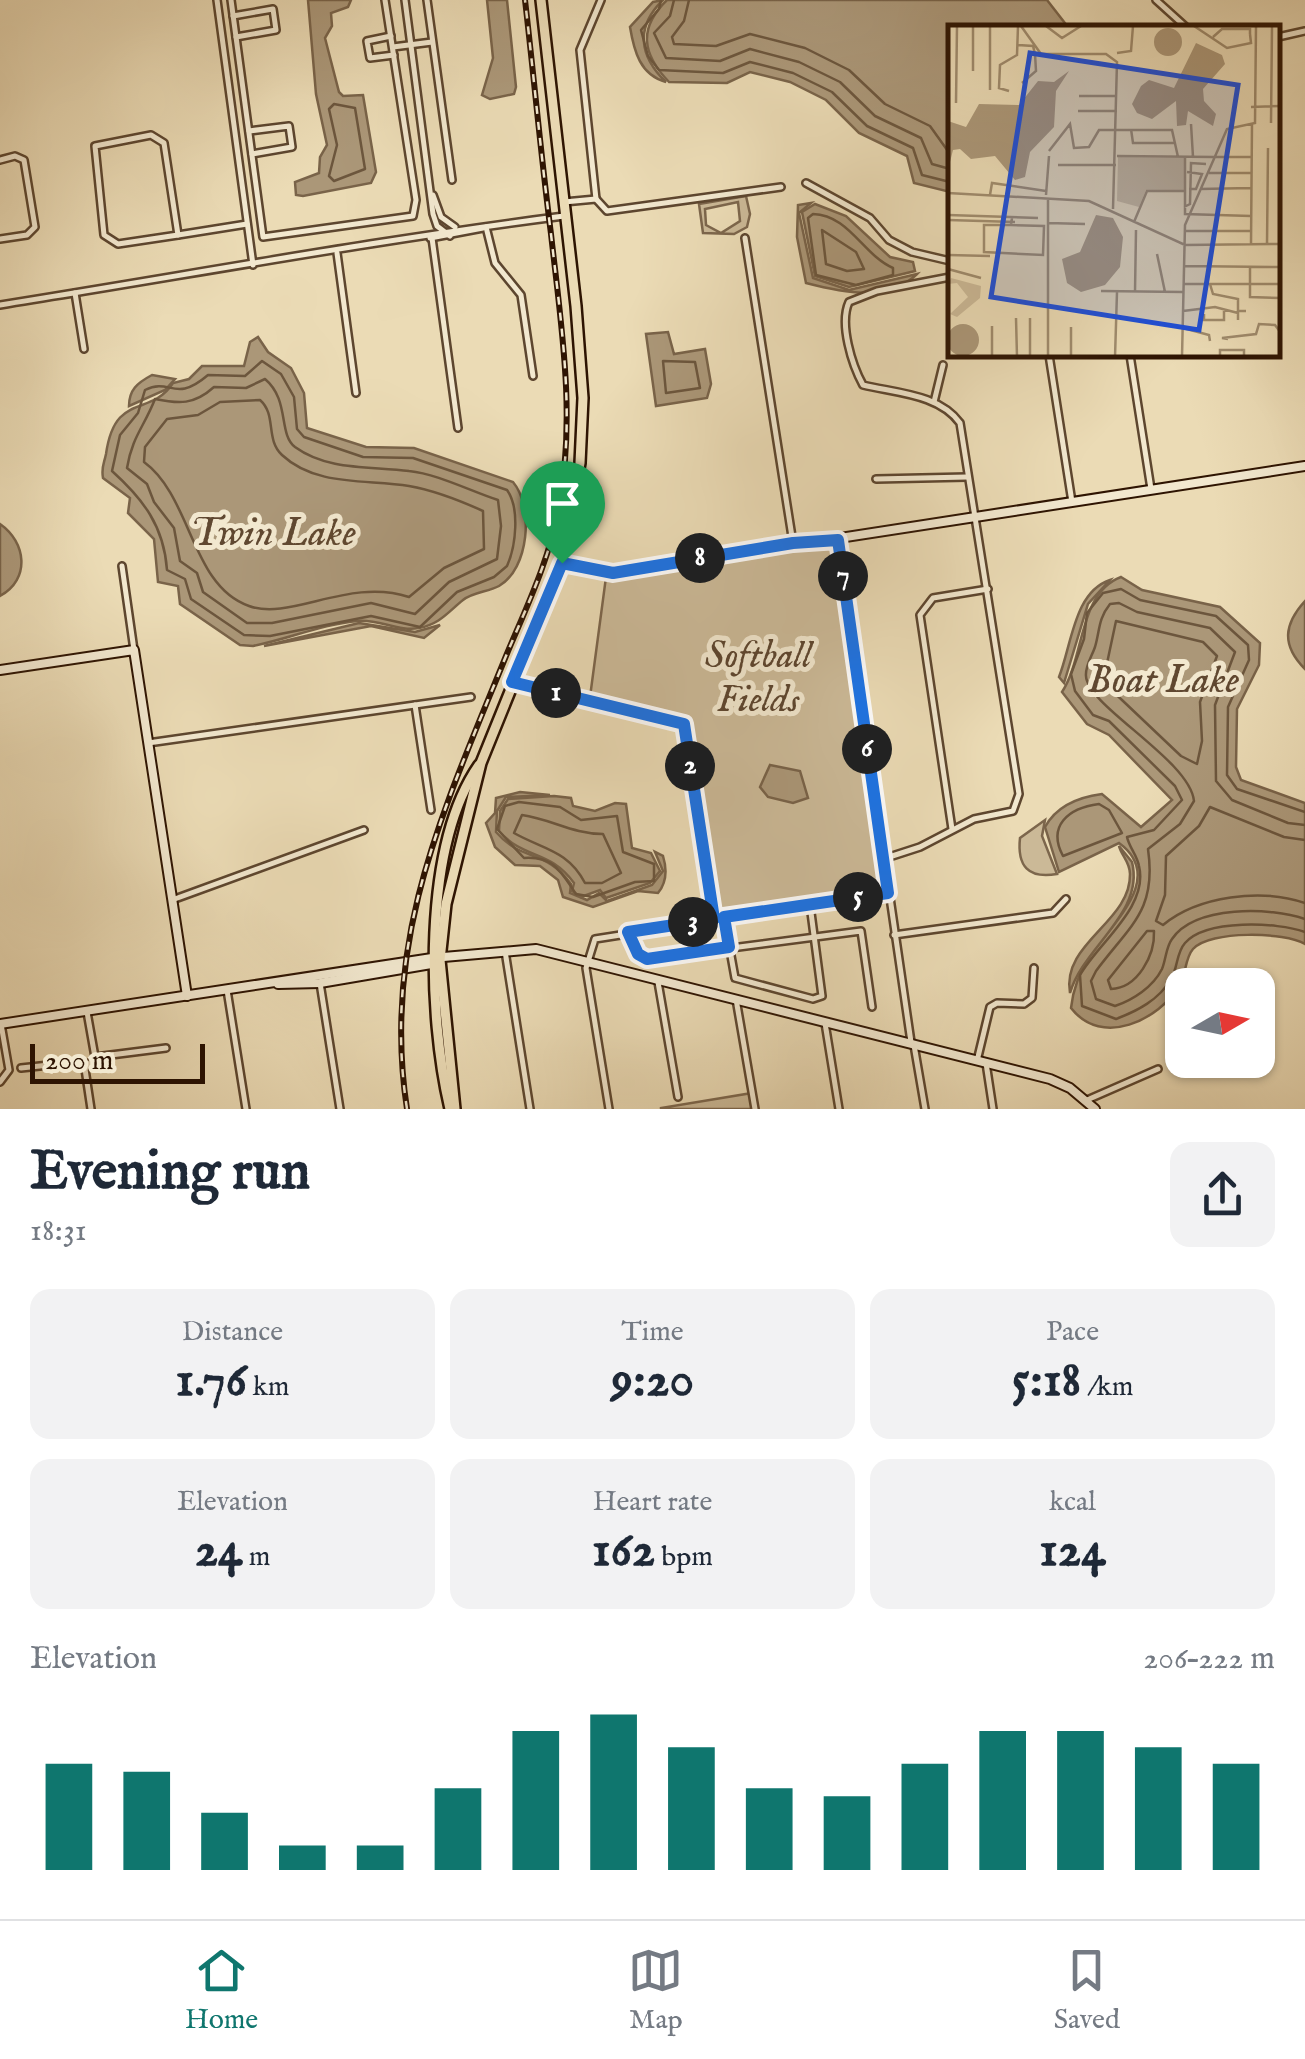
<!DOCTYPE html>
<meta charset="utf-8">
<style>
body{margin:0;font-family:"IM FELL English",serif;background:#f2f2f3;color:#1f2937;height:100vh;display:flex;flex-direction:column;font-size:38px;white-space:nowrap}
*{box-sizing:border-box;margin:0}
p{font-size:32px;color:#747a83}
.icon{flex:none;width:55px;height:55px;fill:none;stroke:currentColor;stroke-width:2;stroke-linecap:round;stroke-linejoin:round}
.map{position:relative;height:1109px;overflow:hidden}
.details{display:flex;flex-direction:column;background:#fff;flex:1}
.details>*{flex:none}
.needle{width:65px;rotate:81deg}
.buttons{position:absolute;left:1165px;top:968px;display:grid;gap:20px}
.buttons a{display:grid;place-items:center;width:110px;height:110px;border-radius:20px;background:#fff;box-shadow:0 2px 8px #0004;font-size:50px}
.scale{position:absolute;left:30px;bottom:25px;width:175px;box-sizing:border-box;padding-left:10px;border:5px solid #2e1402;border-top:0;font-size:28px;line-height:35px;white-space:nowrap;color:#2e1402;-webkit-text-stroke:8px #f2e8cf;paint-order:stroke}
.pin{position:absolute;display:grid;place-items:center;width:85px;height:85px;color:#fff;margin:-102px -42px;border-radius:50% 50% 50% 0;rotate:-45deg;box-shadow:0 0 10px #0007}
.pin .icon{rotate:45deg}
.km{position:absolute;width:50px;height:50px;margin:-25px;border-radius:50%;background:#222;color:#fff;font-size:28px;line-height:50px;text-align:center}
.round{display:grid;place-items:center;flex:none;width:105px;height:105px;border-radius:20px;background:#f2f2f3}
.headline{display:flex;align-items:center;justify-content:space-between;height:170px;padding:0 30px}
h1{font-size:55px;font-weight:700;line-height:75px}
.stats{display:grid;grid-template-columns:repeat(3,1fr);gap:15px;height:170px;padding:10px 30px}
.stats div{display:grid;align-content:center;border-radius:20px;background:#f2f2f3;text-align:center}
.stats b{font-size:50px;font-weight:700}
.stats small{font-size:28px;font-weight:400}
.stats p{font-size:28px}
.chart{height:280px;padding:20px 30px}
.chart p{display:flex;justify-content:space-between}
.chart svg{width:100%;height:180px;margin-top:10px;stroke:#0f766e;stroke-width:6}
.menu{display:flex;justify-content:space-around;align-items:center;height:140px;border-top:2px solid #e0e1e3;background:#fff;font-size:28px;color:#747a83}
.menu a{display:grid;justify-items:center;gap:5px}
.menu .selected{color:#0f766e}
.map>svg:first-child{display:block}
</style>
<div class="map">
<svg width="1305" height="1109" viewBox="0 0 1305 1109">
<rect width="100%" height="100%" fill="#ebdbb5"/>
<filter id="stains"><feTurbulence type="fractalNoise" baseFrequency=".002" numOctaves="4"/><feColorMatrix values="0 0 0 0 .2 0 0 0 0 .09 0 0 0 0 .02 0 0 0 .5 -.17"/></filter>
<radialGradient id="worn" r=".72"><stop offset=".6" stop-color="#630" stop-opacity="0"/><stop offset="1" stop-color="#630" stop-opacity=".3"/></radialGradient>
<!-- green -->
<g fill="#cbb997" stroke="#7c664c" stroke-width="2.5" fill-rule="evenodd">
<path d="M746 196 750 214 747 227 734 234 703 233 699 204ZM738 202 740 221 721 233 706 225 705 209Z"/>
<polygon points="835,545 885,890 716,915 684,717 590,697 606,577"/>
<path d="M1045 820 1042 836 1057 874C1028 879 1017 866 1020 838Z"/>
<polygon points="752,1093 755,1109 661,1109 661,1108"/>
</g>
<!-- water -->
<g fill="#ab9778" stroke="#796349" stroke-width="2.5">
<polygon points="308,0 351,0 348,7 331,13 332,26 325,38 339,92 343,96 363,95 376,172 371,183 303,196 296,195 295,182 319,173 320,157 327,145 316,94"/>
<polygon points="487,0 507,0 516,87 514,94 490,99 482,95 493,58"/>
<path d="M663 0C635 27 639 56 666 82 640 75 634 51 630 27L653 2Z"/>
<path d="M667 0H1047L1068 27 950 28V192L914 183 907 156 859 133 826 100 790 82 750 72 727 83 669 82C642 54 638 28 667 0Z"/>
<path d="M811 203 799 213 813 278 849 290 917 274C888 303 841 292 806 283L797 237 798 205Z"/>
<polygon points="815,204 846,216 890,257 913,262 915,271 849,287 815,276 802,212"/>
<polygon points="668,332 674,354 705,349 711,384 707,398 656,406 646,334"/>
<path d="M258 337 268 352 291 368 304 393 307 428 366 447 414 448 513 482C534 507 529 569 499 586 488 592 473 592 463 600 448 612 440 624 419 628 400 632 378 619 358 621 323 624 288 639 253 646L240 645 180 604 178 586 158 582 154 539 128 513 130 498 103 478C101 467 104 464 106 454 115 391 150 418 173 383L189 379 202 366H244L250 342Z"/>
<path d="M152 375 175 379 165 390 129 406C129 390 137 383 152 375Z"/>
<path d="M0 524C26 542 31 579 0 596Z"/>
<path d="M1121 577 1142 590 1220 607 1260 643 1259 665 1237 709 1236 767 1241 780 1305 803V944C1285 932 1210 930 1193 949 1185 958 1186 974 1180 985 1159 1020 1102 1048 1071 1008 1073 990 1080 971 1090 956 1110 925 1167 878 1119 843L1059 872 1045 827C1057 805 1079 797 1102 794L1141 827 1172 800 1109 735 1087 724 1062 692C1085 657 1078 593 1121 577Z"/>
<path d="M1110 580 1088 604 1064 683 1059 677C1072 644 1074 592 1110 580Z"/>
<path d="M1305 601V669C1281 645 1284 624 1305 601Z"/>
<polygon points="359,623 415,632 440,625 424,638 371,626 264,646"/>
<polygon points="770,765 800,771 808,798 793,803 768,797 760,787"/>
<path d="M520 792 550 795 506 797 497 811 496 832C523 863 545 848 571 884L570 893 587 900 599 893 607 901 652 885 663 871 655 852 663 856C667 869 667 882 658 893L638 891 593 907 563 897 558 880 540 866 515 865 495 847 486 823 495 813 496 798Z"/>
<path d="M554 796 571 798 573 806 595 811 615 803 626 804 632 848 651 853 660 871 650 883 606 898 600 890 581 897 572 891 574 883C549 849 524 860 499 831L500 811 508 799Z"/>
<path d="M1119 846 1132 862C1145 913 1083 947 1070 993 1061 943 1131 922 1130 874 1130 862 1121 855 1119 846Z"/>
</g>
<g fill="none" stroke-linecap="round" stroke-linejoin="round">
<!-- shore -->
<g stroke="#6c563d" stroke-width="2.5">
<polyline points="661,0 659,9 641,30 648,56 659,70 723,73 750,62 793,73 832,92 867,126 913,148 922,175 950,182"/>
<polyline points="674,0 670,16 654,33 666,58 720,61 750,49 799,62 840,82 875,116 921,138 932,164 950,169"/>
<polyline points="689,0 684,21 672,37 674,44 716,46 750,34 805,48 849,70 885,104 930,126 950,154"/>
<polygon points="334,104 355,108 365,169 334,181 329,176 337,145 329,109"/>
<path d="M813 214C849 215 863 255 893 268V275L856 285 816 275 808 218Z"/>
<polygon points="822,230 856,252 864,269 847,271 826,264"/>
<path d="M262 361 281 374 294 397 297 429 304 437 363 457 413 458 507 490C520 508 516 546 507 566L494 577 457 592 420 627 371 616 270 636 244 635 191 599 185 579 167 570C164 526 143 499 112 471L120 435 138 413 145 390C171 377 174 404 208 375L245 376Z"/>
<polygon points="663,361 695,362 700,388 666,393"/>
<path d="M265 379C290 400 278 434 295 447 328 471 371 466 409 471 438 474 470 491 498 500L501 526 497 559 449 582 415 614 371 603 272 623H247L203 592 197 573 180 561 174 528 154 502 147 484 127 468C132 437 144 427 155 399 179 404 194 405 214 387L246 388Z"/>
<path d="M260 400C277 415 265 439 282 455 316 487 368 479 409 486 432 490 461 501 483 511L484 549 444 568 409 597C349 577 291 621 249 606 191 586 192 497 144 462L145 447 167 419 198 415 220 402Z"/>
<polygon points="1116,621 1203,642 1217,656 1200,702 1202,741 1197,764 1181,756 1103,682"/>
<path d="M519 802 560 807 581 820 617 816 623 852 654 864V881L635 882 593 897 576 894C561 872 554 856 524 858L497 829 505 806Z"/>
<path d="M1099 804 1109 810 1122 833 1063 856C1047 826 1068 808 1099 804Z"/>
<path d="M1305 812 1237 789 1227 775 1228 707 1249 660 1248 645 1216 616 1140 600 1121 589 1103 593 1087 613 1084 639 1071 674 1075 691 1093 715 1109 721 1175 786 1182 800 1154 830 1127 837C1129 847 1137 855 1139 866 1149 907 1098 943 1080 975L1082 1006 1116 1019C1137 1011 1159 1000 1171 979 1178 968 1176 953 1185 943 1206 919 1277 922 1305 932"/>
<path d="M522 815C551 819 573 834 603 834L621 873 602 883H585C568 850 542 849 514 833Z"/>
<path d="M1305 825 1288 823 1232 800 1216 781 1215 705 1235 652 1210 628 1137 612 1119 603 1110 604C1098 619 1100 630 1095 647 1092 656 1085 666 1086 676 1087 706 1190 760 1194 801L1180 824 1148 849C1157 911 1130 925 1096 971L1091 981 1096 999 1115 1006C1133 1000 1153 987 1162 969 1166 959 1166 947 1172 939 1195 905 1271 907 1305 919"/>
<path d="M1305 840 1284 837 1210 807 1199 826 1166 856 1165 895 1156 921 1163 925C1198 896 1261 888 1305 903"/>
<path d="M1154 931C1155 955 1138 988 1111 989L1108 980 1147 931Z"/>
</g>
<!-- street casing -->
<g stroke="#5d462f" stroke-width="10">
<g id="street">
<polyline points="217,0 253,265"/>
<polyline points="231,0 263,237 413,216 416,200 385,0"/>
<polyline points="405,0 433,214 437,226 450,236"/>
<polyline points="427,0 452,180"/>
<polyline points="1156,0 1187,28"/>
<polyline points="233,16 273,9 276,30 236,37"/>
<polyline points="391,36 367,41 370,58 394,55"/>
<polyline points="1278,37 1305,31"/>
<polyline points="393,47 432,42"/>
<polyline points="249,131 289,126 292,147 252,154"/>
<polygon points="151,135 164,143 178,235 118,244 104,235 95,146"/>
<polyline points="0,160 15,156 24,160 35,227 27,235 0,239"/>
<polyline points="806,183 870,218 889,240 912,252 950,261"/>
<polyline points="433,195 441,217 455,227"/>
<polyline points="596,199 580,50 601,0"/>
<polyline points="596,199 607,211 781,187"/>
<polyline points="564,202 596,199"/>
<polyline points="486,227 495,263 521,295 533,376"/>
<polyline points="178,235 247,224"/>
<polyline points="430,238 483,228"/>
<polyline points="432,238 458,428"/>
<polyline points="745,238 793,543"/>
<polyline points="337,253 356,393"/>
<polyline points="75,293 84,349"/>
<path d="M0 305C188 275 376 240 564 216"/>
<polyline points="1049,355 1072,502"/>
<polyline points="1130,355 1151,489"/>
<polyline points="934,402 943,365"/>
<polyline points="876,479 967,477"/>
<polyline points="838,540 911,1042"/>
<polyline points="122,566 134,650"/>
<polyline points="515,683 684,723 714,919"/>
<polyline points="415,705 431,810"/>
<polyline points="148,743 471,697"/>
<polyline points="952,829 920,615 933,598 988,589"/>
<path d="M883 859 920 847 974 819 1013 811 1019 794 960 423C939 394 896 393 863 385 852 365 839 324 849 302L877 291 950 277"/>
<polyline points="172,900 364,830"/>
<polyline points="724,917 735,978 813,999 822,996 810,905"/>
<polyline points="627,932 638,954 647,959 861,931 872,1007"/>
<polyline points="894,935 1053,913 1066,899"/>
<polyline points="505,951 530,1109"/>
<polyline points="658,982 678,1097"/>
<polyline points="320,983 340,1109"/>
<polyline points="227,990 246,1109"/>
<polyline points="736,999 755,1109"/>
<polyline points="87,1012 95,1057 85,1069 91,1109"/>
<polyline points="825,1023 839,1109"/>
<polyline points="914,1045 925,1109"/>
<polyline points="95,1057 166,1048"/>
<polyline points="977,1061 990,1007 997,1003 1024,1004 1032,998 1034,968"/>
<polyline points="986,1063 993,1109"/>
<polyline points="21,1068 68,1063 85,1069"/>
<polyline points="0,1082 9,1070 1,1024"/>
<polyline points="1087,1100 1158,1069"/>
<polyline points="609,1109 586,968 595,939 888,893"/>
</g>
</g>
<!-- secondary casing -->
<g stroke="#2e1402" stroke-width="12">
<g id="secondary">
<polyline points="562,563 613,573 1305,466"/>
<polyline points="0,670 134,650 187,996"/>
<polyline points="278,984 320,983 437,963"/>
<polyline points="0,1024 432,958 536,949 1050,1079 1070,1088 1095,1109"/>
</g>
</g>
<!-- primary casing -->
<g stroke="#2e1402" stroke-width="14">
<g id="primary">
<path d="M450 1109C428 1016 422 847 479 765"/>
<polyline points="455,1109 440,960 446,904 481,763 562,563 580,463 583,398 576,306 541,0"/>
</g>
</g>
<!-- street -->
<use href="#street" stroke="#f2e8cf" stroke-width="5"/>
<!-- secondary -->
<use href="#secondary" stroke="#f2e8cf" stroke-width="8"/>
<!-- primary -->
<use href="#primary" stroke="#ebdbb5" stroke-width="9"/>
<!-- rail casing -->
<g stroke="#2e1402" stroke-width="6">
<path id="rail" d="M407 1109C381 940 444 809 506 656 526 608 550 559 559 506 576 415 561 325 551 234 541 156 534 78 525 0"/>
</g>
<!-- rail -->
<use href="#rail" stroke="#f2e8cf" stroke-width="2.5" stroke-dasharray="8" stroke-linecap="butt"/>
</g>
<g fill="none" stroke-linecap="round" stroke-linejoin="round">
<!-- route casing -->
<g stroke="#fff" stroke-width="20">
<polygon id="route" points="838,540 888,893 724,917 729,947 647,959 638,954 628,932 714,919 684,724 512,682 562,563 613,573 793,543"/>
</g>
<!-- route -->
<use href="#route" stroke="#1a73e8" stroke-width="12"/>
</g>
<g text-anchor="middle" stroke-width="10" stroke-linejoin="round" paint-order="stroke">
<!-- park labels -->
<g font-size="38" font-style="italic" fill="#5d462f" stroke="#f2e8cf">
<text x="758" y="667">Softball<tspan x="758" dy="44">Fields</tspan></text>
</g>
<!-- water labels -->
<g font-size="40" font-style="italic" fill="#604831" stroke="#f2e8cf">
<text x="273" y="545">Twin Lake</text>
<text x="1163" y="692">Boat Lake</text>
</g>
</g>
<!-- overview -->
<g transform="translate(948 25)">
<rect width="332" height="332" fill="#ebdbb5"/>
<path d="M170 132 236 133V165H198L191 182 169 176ZM3 253 33 261 32 273 9 292 2 289 20 272 9 258 0 259Z" fill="#cbb997"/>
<path d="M206 17a14 14 0 1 1 28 0a14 14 0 1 1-28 0ZM248 18 274 30 277 39 255 64 256 76 268 89 265 101 240 86 238 100 229 101 228 76 204 94 189 88 184 79 193 61 201 55 226 63ZM121 46 108 66 106 102 82 127 77 152 67 155 47 131 23 134 12 124 5 125 0 145V96L18 102 31 79 71 80 90 56 106 57ZM148 190 165 193 175 212 172 242 157 260 133 267 119 258 114 234 132 227ZM-1 315a16 16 0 1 1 32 0a16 16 0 1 1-32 0Z" fill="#ab9778"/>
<path fill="none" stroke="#9f8b6d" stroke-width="2.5" d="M25 1V46M73 1 93 29H158L169 37 165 184M98 1 114 13 133 1M246 1 279 23 303 18 302 9M265 12 274 4H302V9M70 20 85 21 87 29 88 46 74 58M169 28 183 26 185 1M42 65V1M61 66 51 63 52 40 69 30 70 1M131 71H169M8 78 9 1M303 82 333 81M130 86H169M323 98 324 1M243 99 245 132M183 104 185 118H227M101 126 122 99 126 123 141 122 151 105H224L230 132M169 131 266 132M237 132V189L303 191M266 132H303M110 140H168M239 147 254 149 248 164H241M261 148H303M252 164 303 163M0 168 141 176 237 220 333 219M42 170 44 158 98 166M98 170 101 131M100 175V332M236 182 242 179 243 138 258 139M0 190 90 193M0 195 67 197M186 197 199 166H236M100 198 137 199M63 200 96 201 95 230 36 227V200H63L64 193M236 206H303M319 219 320 123M303 220 304 98M209 229 217 267M0 230 42 231M236 241 333 242M302 242V272L333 273M0 244 33 253M236 259H333M262 259 265 269 290 274V286H298M153 266 235 267M187 267 188 205M235 286 267 282 290 288V295M256 289V295H276V284M68 293 69 332M123 302V332M235 303 261 310 262 316M280 314 274 313 308 309 311 299 327 300 333 308M44 332V301M82 332V293M167 332 169 267M234 332 237 200 279 104 307 98 308 1M272 332V325H296V332"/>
<path fill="#1d4ed8" fill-opacity="0.15" stroke="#1d4ed8" stroke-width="5" d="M82 28 290 60 251 305 43 272Z"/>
<rect width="332" height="332" fill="none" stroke="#2e1402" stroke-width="5"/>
</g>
<rect width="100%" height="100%" filter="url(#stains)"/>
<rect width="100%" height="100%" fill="url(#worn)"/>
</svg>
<div class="buttons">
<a><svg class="needle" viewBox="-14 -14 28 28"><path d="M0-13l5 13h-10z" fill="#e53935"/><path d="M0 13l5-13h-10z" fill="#747a83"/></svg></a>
</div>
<div class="scale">200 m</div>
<div class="pin" style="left:562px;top:563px;background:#1e9e55"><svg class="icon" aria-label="arrive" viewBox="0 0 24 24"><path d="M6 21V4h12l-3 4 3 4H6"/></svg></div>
<b class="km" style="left:556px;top:693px">1</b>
<b class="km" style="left:690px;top:766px">2</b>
<b class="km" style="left:693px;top:922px">3</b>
<b class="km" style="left:858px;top:897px">5</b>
<b class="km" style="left:867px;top:749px">6</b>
<b class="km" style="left:843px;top:576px">7</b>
<b class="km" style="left:700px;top:558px">8</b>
</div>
<section class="details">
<div class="headline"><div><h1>Evening run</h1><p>18:31</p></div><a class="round"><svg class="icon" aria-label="share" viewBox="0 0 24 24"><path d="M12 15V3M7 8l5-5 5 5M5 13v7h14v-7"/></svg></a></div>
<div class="stats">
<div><p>Distance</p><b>1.76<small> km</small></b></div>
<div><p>Time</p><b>9:20</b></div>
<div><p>Pace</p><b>5:18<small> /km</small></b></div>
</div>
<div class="stats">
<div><p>Elevation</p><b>24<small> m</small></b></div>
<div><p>Heart rate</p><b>162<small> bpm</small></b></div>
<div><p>kcal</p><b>124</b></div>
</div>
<div class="chart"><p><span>Elevation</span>206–222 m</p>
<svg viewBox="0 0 160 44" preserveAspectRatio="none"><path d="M5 44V18M15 44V20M25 44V30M35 44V38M45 44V38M55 44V24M65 44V10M75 44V6M85 44V14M95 44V24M105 44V26M115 44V18M125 44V10M135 44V10M145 44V14M155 44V18"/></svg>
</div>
</section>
<nav class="menu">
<a class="selected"><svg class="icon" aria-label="home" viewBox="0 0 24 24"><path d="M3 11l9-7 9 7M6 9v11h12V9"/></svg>Home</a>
<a><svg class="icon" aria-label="map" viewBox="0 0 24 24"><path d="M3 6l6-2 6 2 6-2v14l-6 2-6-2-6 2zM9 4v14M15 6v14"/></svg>Map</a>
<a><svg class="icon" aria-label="saved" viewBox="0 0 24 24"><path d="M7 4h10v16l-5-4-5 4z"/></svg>Saved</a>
</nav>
